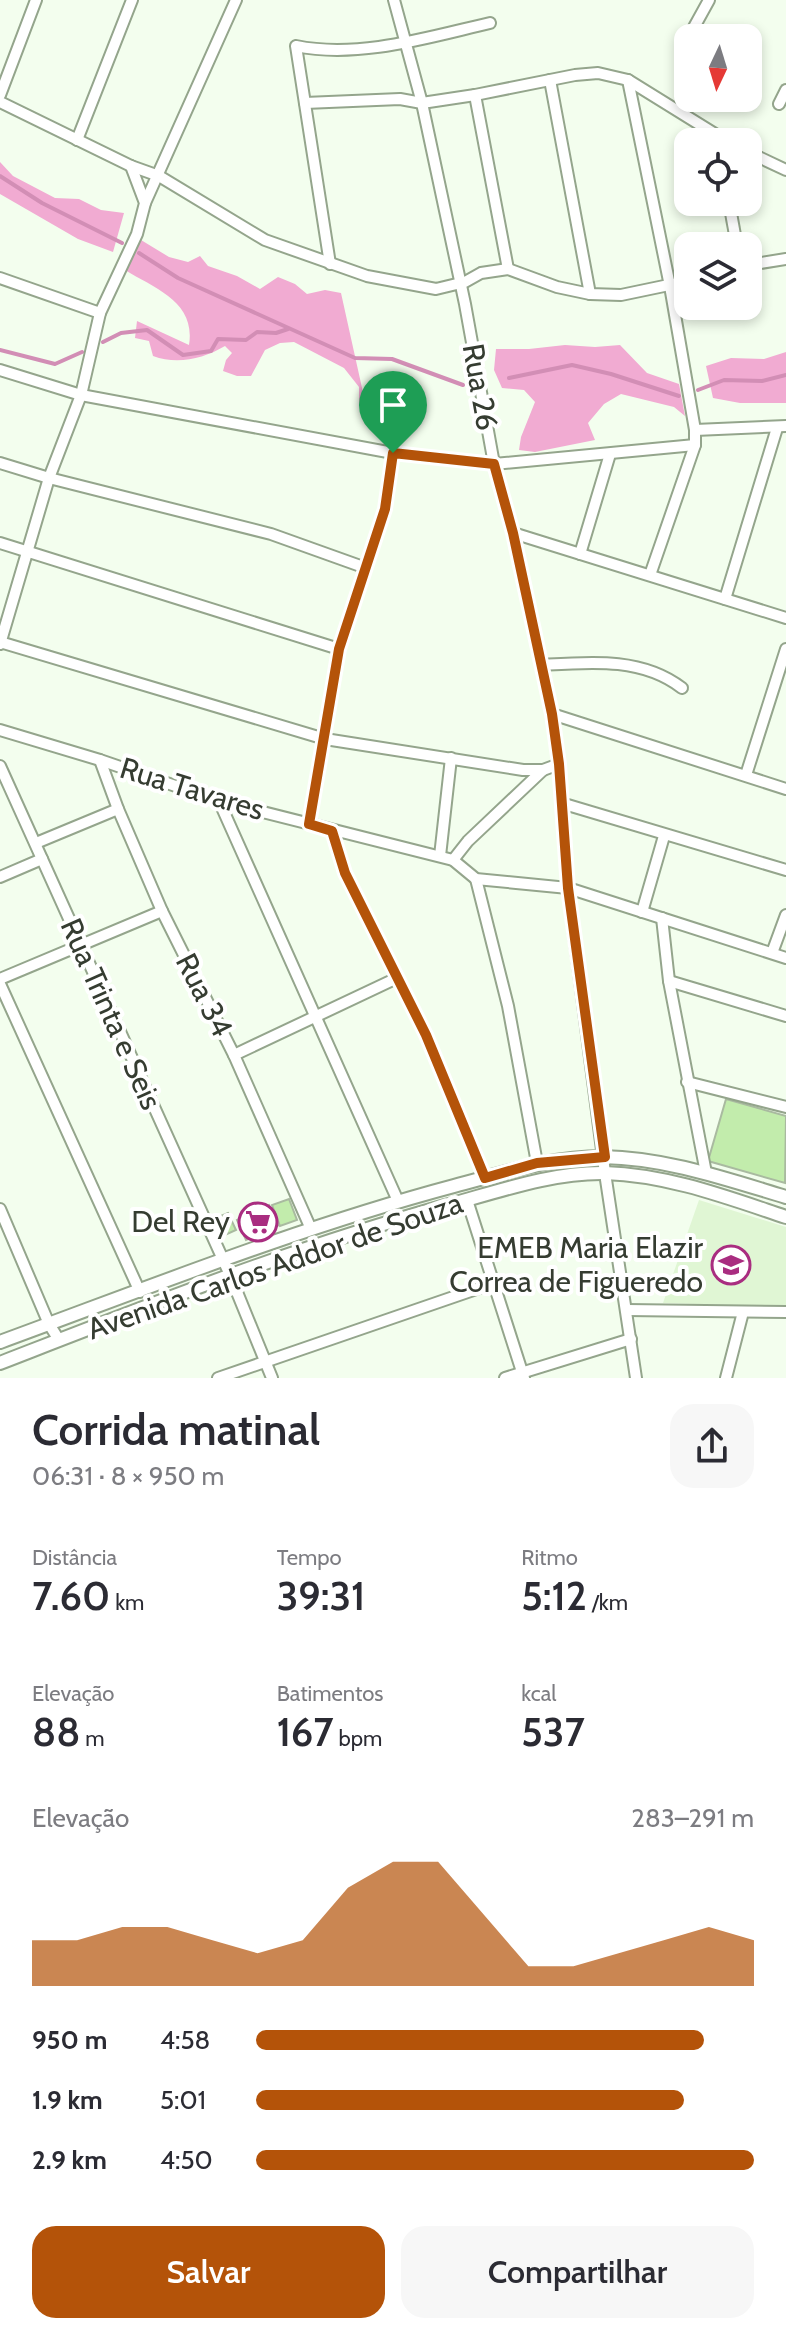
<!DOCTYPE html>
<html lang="pt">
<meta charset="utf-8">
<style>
body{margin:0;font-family:Cabin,sans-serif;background:#f7f7f7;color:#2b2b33;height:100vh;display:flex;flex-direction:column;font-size:30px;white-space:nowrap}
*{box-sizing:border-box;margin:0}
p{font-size:26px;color:#7c7c81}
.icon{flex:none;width:44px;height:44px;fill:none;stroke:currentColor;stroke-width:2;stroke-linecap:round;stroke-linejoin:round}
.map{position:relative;height:1378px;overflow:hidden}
.side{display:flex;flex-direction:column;background:#fff;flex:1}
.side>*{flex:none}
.needle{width:52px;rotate:184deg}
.controls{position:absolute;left:674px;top:24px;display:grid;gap:16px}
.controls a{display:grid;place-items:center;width:88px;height:88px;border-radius:16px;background:#fff;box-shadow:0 4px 12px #0003;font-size:40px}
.pin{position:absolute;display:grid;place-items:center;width:68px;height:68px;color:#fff;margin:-82px -34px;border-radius:50% 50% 50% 0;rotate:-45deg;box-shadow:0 0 8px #0007}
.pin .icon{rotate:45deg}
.round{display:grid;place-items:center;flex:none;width:84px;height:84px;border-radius:24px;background:#f7f7f7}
.summary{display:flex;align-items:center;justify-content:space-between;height:136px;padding:0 32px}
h1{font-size:44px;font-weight:600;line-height:60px}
.metrics{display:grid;grid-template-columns:repeat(3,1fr);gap:12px;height:136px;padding:8px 32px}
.metrics div{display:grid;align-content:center}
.metrics b{font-size:40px;font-weight:600}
.metrics small{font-size:22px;font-weight:400}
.metrics p{font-size:22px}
.chart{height:224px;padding:16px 32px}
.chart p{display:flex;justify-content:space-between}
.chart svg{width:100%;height:144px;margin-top:8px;fill:#b45309;opacity:.7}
.primary-button{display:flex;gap:16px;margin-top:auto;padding:16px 32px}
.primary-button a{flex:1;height:92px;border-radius:24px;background:#b45309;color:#fff;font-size:32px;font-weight:600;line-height:92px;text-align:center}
.primary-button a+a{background:#f7f7f7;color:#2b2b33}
ul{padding:0 32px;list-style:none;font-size:26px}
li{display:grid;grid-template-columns:128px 96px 1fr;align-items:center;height:60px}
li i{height:20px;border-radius:10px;background:#b45309}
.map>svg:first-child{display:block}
</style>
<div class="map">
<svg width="786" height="1378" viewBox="0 0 786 1378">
<rect width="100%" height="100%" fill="#f3feee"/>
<!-- built -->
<polygon fill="#e0f6d4" points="699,1200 786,1227 786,1307 663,1303"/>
<!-- forest -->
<g fill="#f1abd2">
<polygon points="0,162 13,176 55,198 79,199 101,210 124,213 113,252 78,239 0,194"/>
<path d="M141 240 169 257 188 262 200 256 208 266 237 276 260 289 278 277 295 284 307 294 325 290 341 293 366 406H359V387L344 368 294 342 280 343 265 350 251 376H237L223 371 226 360 232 353 225 346C203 359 177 365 153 356L149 341 135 338 137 321 189 345C196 302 156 289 125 270Z"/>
<polygon points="565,345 595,347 620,345 647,373 679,384 685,416 674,407 621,394 604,404 588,423 595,440 535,452 519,450 521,437 535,402 524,390 502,388 494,370 496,349 529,349"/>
<polygon points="786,352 786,403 740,403 713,398 706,366 731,358 764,359"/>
</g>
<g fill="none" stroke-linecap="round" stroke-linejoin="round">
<!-- stream -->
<g stroke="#d28eb5" stroke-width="4">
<polyline points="0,176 42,203 122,243"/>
<polyline points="139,253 178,278 355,358 392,359 463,385"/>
<polyline points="103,342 121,333 147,330 183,355 211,351 218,339 246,340 257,332 276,333 288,329"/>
<polyline points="0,350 55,364 82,352"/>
<polyline points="509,378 572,365 611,374 679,396"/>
<polyline points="698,390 724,380 762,381 786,375"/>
</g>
</g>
<!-- building -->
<g fill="#c2ecac" stroke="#a9baa0" stroke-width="2">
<polygon points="726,1099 786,1116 785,1183 708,1161"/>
<polygon points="289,1199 297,1220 280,1226 272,1205"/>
<polygon points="269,1205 279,1225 246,1240 237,1220"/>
<polygon points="228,1213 236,1230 225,1235 218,1217"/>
</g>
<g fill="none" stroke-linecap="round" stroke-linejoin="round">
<!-- minor casing -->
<g stroke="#94a58c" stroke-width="14">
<g id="minor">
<polyline points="394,0 422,103 465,304 494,464 513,533 552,714 559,764 568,888 605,1173 636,1378"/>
<polyline points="682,49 709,0"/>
<polyline points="550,80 590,294"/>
<polyline points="628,80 670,286 695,430 695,445 650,575"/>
<polyline points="0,95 36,0"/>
<polyline points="475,95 508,269"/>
<polyline points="0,102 131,166 159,176 265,240 367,276 436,289 465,282 481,273 508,269 557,287 590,294 621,295 688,281"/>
<polyline points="305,103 400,99 422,103 475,95 575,75 598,73 628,80 728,142"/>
<polyline points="779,104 786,90"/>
<polyline points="77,140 132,0"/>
<polyline points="748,152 786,170"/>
<polyline points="729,202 737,246"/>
<polyline points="145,203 236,0"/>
<path d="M330 264 296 46C359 59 429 37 490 23"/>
<polyline points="748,265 786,259"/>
<polyline points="0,278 100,313"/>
<polyline points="0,370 81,395 393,453 494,464 695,445"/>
<polyline points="695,430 786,426"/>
<polyline points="0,463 49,478 271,534 366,568"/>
<polyline points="513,533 786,618"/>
<polyline points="0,543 339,649"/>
<polyline points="580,554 610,454"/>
<polyline points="725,599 777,428"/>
<polyline points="0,642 325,739 523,770 543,770 559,764"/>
<polyline points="0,644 49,478 81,395 100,313 137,234 145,203 131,166"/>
<path d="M542 665C590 662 642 657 682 688"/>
<polyline points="552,714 786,789"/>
<polyline points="0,730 100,760 219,801 453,860 476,879 568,888 786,958"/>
<polyline points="100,760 118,809 162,911 234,1055 311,1229"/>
<polyline points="0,766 230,1275 272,1378"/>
<polyline points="746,775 786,649"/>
<polyline points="219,801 398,1201"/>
<polyline points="561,803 786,870"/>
<polyline points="309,824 339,649 385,509 393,453"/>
<polyline points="332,831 345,873 426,1035 485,1178"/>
<polyline points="36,843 118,809"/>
<polyline points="440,856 451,758"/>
<polyline points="453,860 468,841 543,770"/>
<polyline points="0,877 42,859"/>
<polyline points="476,879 508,1006 537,1163"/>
<polyline points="642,912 664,836"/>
<polyline points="662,918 669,981 706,1173"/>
<polyline points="772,953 786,915"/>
<polyline points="0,979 162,911"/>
<polyline points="669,981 786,1016"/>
<polyline points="0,984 140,1292"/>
<polyline points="234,1055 397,978"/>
<polyline points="687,1082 786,1107"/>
<polyline points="467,1200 524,1378"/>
<polyline points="0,1209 49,1324 59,1340"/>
<polyline points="627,1310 786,1312"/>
<polyline points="218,1378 494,1283"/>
<polyline points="505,1378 631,1339"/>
<polyline points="726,1378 743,1312"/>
</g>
</g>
<!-- tertiary casing -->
<g stroke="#94a58c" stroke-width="16">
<g id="tertiary">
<path d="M0 1342C150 1287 300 1227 454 1186 504 1173 550 1157 603 1157 666 1158 726 1179 786 1197"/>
<path d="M0 1363C147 1306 293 1248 445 1206 497 1192 551 1172 605 1173 668 1175 726 1197 786 1217"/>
</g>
</g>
<!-- minor -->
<use href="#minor" stroke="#fff" stroke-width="10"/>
<!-- tertiary -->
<use href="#tertiary" stroke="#fff" stroke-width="12"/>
</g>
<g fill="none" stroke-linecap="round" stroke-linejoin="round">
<!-- route casing -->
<g stroke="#fff" stroke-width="16">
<polygon id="route" points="393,453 494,464 513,533 552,714 559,764 568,888 605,1157 537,1163 485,1178 426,1035 345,873 332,831 309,824 339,649 385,509"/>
</g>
<!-- route -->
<use href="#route" stroke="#b45309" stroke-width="10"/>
</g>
<!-- icons -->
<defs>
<g id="supermarket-ring" transform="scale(2)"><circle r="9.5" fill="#fff" stroke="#a92d80" stroke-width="1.5"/><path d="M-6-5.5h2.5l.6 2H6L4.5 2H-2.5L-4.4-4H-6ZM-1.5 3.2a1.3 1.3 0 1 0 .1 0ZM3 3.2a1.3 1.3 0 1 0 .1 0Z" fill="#a92d80"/></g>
<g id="school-ring" transform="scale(2)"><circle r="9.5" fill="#fff" stroke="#a92d80" stroke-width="1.5"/><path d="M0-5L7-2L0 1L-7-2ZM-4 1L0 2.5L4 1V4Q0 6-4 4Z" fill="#a92d80"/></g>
</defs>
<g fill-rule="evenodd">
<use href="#supermarket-ring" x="258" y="1222"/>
<use href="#school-ring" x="731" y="1265"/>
</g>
<g text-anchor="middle" stroke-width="8" stroke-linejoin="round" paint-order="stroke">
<!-- street labels -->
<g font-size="30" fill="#353c31" stroke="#fff">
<text transform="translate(480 387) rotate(80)" y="10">Rua 26</text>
<text transform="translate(192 789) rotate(17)" y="10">Rua Tavares</text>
<text transform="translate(204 995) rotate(63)" y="10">Rua 34</text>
<text transform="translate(111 1014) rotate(66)" y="10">Rua Trinta e Seis</text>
<text transform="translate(275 1266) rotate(-19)" y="10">Avenida Carlos Addor de Souza</text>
</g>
<!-- poi labels -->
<g font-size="30" fill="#353c31" stroke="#fff" text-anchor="end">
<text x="230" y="1232">Del Rey</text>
<text x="703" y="1258">EMEB Maria Elazir<tspan x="703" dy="34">Correa de Figueredo</tspan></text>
</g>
</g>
</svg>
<div class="controls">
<a><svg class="needle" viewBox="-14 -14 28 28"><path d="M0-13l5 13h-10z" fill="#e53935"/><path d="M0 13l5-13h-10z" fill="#7c7c81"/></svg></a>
<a><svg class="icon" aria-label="locate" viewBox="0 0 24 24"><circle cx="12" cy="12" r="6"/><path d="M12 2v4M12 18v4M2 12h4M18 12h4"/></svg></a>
<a><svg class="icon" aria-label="layers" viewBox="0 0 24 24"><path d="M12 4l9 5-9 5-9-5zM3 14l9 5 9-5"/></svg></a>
</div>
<div class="pin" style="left:393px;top:453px;background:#1e9e55"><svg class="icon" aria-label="arrive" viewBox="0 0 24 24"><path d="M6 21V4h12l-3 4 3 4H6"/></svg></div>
</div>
<section class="side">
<div class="summary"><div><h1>Corrida matinal</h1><p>06:31 · 8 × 950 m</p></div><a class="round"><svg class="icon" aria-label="share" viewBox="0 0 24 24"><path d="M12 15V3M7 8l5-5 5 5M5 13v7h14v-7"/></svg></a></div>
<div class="metrics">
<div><p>Distância</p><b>7.60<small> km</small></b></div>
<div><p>Tempo</p><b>39:31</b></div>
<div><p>Ritmo</p><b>5:12<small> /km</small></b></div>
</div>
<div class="metrics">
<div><p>Elevação</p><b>88<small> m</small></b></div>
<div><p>Batimentos</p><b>167<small> bpm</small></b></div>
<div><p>kcal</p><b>537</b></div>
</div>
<div class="chart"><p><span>Elevação</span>283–291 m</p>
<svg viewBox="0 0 160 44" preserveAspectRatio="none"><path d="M0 44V30L10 30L20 26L30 26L40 30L50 34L60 30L70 14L80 6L90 6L100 22L110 38L120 38L130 34L140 30L150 26L160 30V44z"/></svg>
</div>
<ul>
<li><b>950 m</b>4:58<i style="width:90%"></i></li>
<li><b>1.9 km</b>5:01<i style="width:86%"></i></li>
<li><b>2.9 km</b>4:50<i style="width:100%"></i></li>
</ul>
<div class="primary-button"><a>Salvar</a><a>Compartilhar</a></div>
</section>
